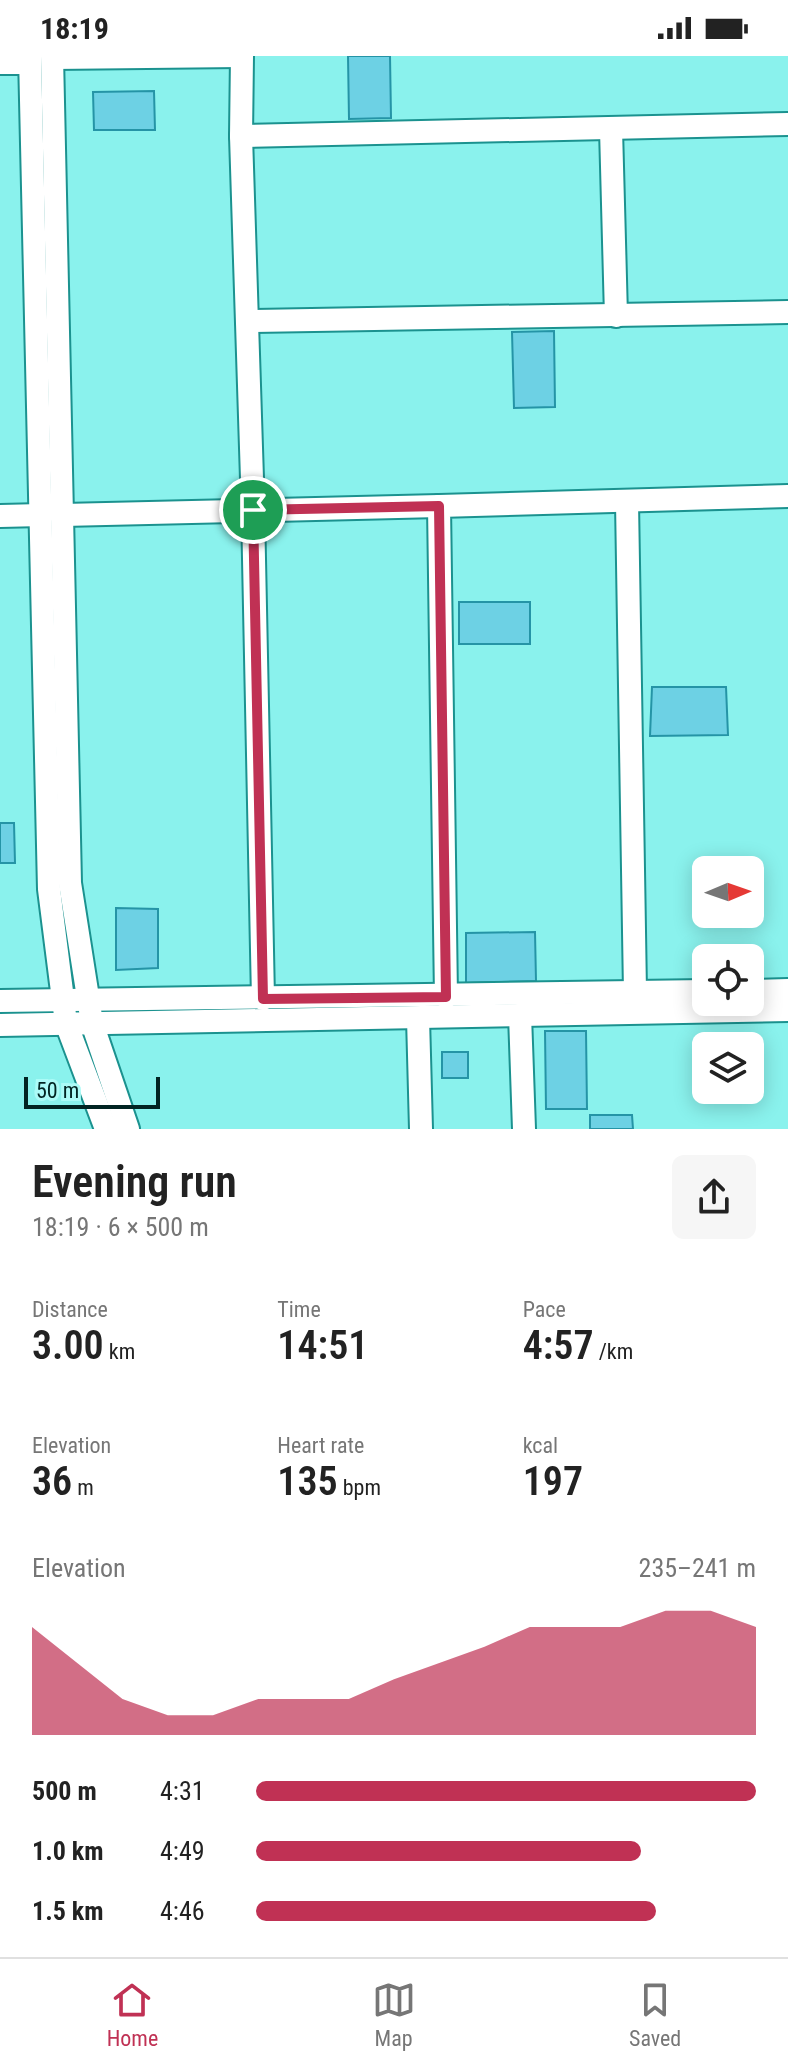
<!DOCTYPE html>
<meta charset="utf-8">
<style>
body{margin:0;font-family:"Roboto Condensed",sans-serif;background:#f6f6f6;color:#222;height:100vh;display:flex;flex-direction:column;font-size:30px;white-space:nowrap}
*{box-sizing:border-box;margin:0}
p{font-size:26px;color:#767676}
.icon{flex:none;width:44px;height:44px;fill:none;stroke:currentColor;stroke-width:2;stroke-linecap:round;stroke-linejoin:round}
.map{position:relative;height:1073px;overflow:hidden}
.side{display:flex;flex-direction:column;background:#fff;flex:1}
.side>*{flex:none}
.needle{width:52px;rotate:88deg}
.tools{position:absolute;left:692px;top:800px;display:grid;gap:16px}
.tools a{display:grid;place-items:center;width:72px;height:72px;border-radius:12px;background:#fff;box-shadow:0 4px 20px #0003;font-size:40px}
.scale{position:absolute;left:24px;bottom:20px;width:136px;box-sizing:border-box;padding-left:8px;border:4px solid #012422;border-top:0;font-size:22px;line-height:28px;white-space:nowrap;color:#012422;-webkit-text-stroke:6px #acfbf7;paint-order:stroke}
.pin{position:absolute;display:grid;place-items:center;width:68px;height:68px;color:#fff;margin:-34px;border:4px solid #fff;border-radius:50%;box-shadow:0 2px 8px #0007}
.round{display:grid;place-items:center;flex:none;width:84px;height:84px;border-radius:12px;background:#f6f6f6}
.head{display:flex;align-items:center;justify-content:space-between;height:136px;padding:0 32px}
h1{font-size:44px;font-weight:600;line-height:60px}
.stats{display:grid;grid-template-columns:repeat(3,1fr);gap:12px;height:136px;padding:8px 32px}
.stats div{display:grid;align-content:center}
.stats b{font-size:40px;font-weight:600}
.stats small{font-size:22px;font-weight:400}
.stats p{font-size:22px}
.chart{height:224px;padding:16px 32px}
.chart p{display:flex;justify-content:space-between}
.chart svg{width:100%;height:144px;margin-top:8px;fill:#c03154;opacity:.7}
ul{padding:0 32px;list-style:none;font-size:26px}
li{display:grid;grid-template-columns:128px 96px 1fr;align-items:center;height:60px}
li i{height:20px;border-radius:10px;background:#c03154}
.status{display:flex;justify-content:space-between;align-items:center;height:56px;padding:0 40px;background:#fff;direction:ltr}
.status svg{height:22px;fill:currentColor}
.menu{display:flex;justify-content:space-around;align-items:center;height:112px;border-top:2px solid #e0e0e0;background:#fff;font-size:22px;color:#767676}
.menu a{display:grid;justify-items:center;gap:4px}
.menu .selected{color:#c03154}
.map>svg:first-child{display:block}
</style>
<div class="status"><b>18:19</b><svg viewBox="0 0 49 12"><path d="M0 12V9h3v3zM5 12V6h3v6zM10 12V3h3v9zM15 12V0h3v12zM26 1h20v11H26zM47 4h2v5h-2z"/></svg></div>
<div class="map">
<svg width="788" height="1073" viewBox="0 0 788 1073">
<rect width="100%" height="100%" fill="#8af2ed"/>
<!-- building -->
<g fill="#6dd1e4" stroke="#2594a6" stroke-width="2">
<polygon points="348,0 390,0 391,62 349,63"/>
<polygon points="154,35 155,74 94,74 93,36"/>
<polygon points="554,275 555,351 514,352 512,276"/>
<rect x="459" y="546" width="71" height="42"/>
<polygon points="652,631 726,631 728,679 650,680"/>
<polygon points="0,767 14,767 15,807 0,807"/>
<polygon points="116,852 158,853 158,912 116,914"/>
<polygon points="535,876 536,925 466,927 466,877"/>
<polygon points="545,975 586,975 587,1053 546,1053"/>
<rect x="442" y="996" width="26" height="26"/>
<polygon points="590,1059 632,1059 633,1073 590,1073"/>
</g>
<g fill="none" stroke-linecap="round" stroke-linejoin="round">
<!-- minor casing -->
<g stroke="#1b928f" stroke-width="26">
<g id="minor">
<polyline points="30,0 49,833 66,967 106,1073"/>
<polyline points="52,0 70,827 92,967 128,1073"/>
<polyline points="242,0 241,80 788,68"/>
<polyline points="53,2 241,0"/>
<polyline points="0,7 30,7"/>
<polyline points="611,73 616,260"/>
<polyline points="241,80 253,454 263,943"/>
<polyline points="247,265 788,256"/>
<polyline points="627,446 635,936"/>
<polyline points="63,459 439,450"/>
<polyline points="0,460 42,459"/>
<polyline points="750,935 788,934"/>
<polyline points="446,941 439,450 788,440"/>
<polyline points="0,945 706,935"/>
<polyline points="520,959 524,1073"/>
<polyline points="418,962 421,1073"/>
<polyline points="0,969 788,954"/>
</g>
</g>
<!-- minor -->
<use href="#minor" stroke="#fff" stroke-width="22"/>
</g>
<g fill="none" stroke-linecap="round" stroke-linejoin="round">
<!-- route casing -->
<g stroke="#fff" stroke-width="16">
<polygon id="route" points="439,450 446,941 263,943 253,454"/>
</g>
<!-- route -->
<use href="#route" stroke="#c03154" stroke-width="10"/>
</g>
</svg>
<div class="tools">
<a><svg class="needle" viewBox="-14 -14 28 28"><path d="M0-13l5 13h-10z" fill="#e53935"/><path d="M0 13l5-13h-10z" fill="#767676"/></svg></a>
<a><svg class="icon" aria-label="locate" viewBox="0 0 24 24"><circle cx="12" cy="12" r="6"/><path d="M12 2v4M12 18v4M2 12h4M18 12h4"/></svg></a>
<a><svg class="icon" aria-label="layers" viewBox="0 0 24 24"><path d="M12 4l9 5-9 5-9-5zM3 14l9 5 9-5"/></svg></a>
</div>
<div class="scale">50 m</div>
<div class="pin" style="left:253px;top:454px;background:#1e9e55"><svg class="icon" aria-label="arrive" viewBox="0 0 24 24"><path d="M6 21V4h12l-3 4 3 4H6"/></svg></div>
</div>
<section class="side">
<div class="head"><div><h1>Evening run</h1><p>18:19 · 6 × 500 m</p></div><a class="round"><svg class="icon" aria-label="share" viewBox="0 0 24 24"><path d="M12 15V3M7 8l5-5 5 5M5 13v7h14v-7"/></svg></a></div>
<div class="stats">
<div><p>Distance</p><b>3.00<small> km</small></b></div>
<div><p>Time</p><b>14:51</b></div>
<div><p>Pace</p><b>4:57<small> /km</small></b></div>
</div>
<div class="stats">
<div><p>Elevation</p><b>36<small> m</small></b></div>
<div><p>Heart rate</p><b>135<small> bpm</small></b></div>
<div><p>kcal</p><b>197</b></div>
</div>
<div class="chart"><p><span>Elevation</span>235–241 m</p>
<svg viewBox="0 0 160 44" preserveAspectRatio="none"><path d="M0 44V11L10 22L20 33L30 38L40 38L50 33L60 33L70 33L80 27L90 22L100 17L110 11L120 11L130 11L140 6L150 6L160 11V44z"/></svg>
</div>
<ul>
<li><b>500 m</b>4:31<i style="width:100%"></i></li>
<li><b>1.0 km</b>4:49<i style="width:77%"></i></li>
<li><b>1.5 km</b>4:46<i style="width:80%"></i></li>
</ul>
</section>
<nav class="menu">
<a class="selected"><svg class="icon" aria-label="home" viewBox="0 0 24 24"><path d="M3 11l9-7 9 7M6 9v11h12V9"/></svg>Home</a>
<a><svg class="icon" aria-label="map" viewBox="0 0 24 24"><path d="M3 6l6-2 6 2 6-2v14l-6 2-6-2-6 2zM9 4v14M15 6v14"/></svg>Map</a>
<a><svg class="icon" aria-label="saved" viewBox="0 0 24 24"><path d="M7 4h10v16l-5-4-5 4z"/></svg>Saved</a>
</nav>
